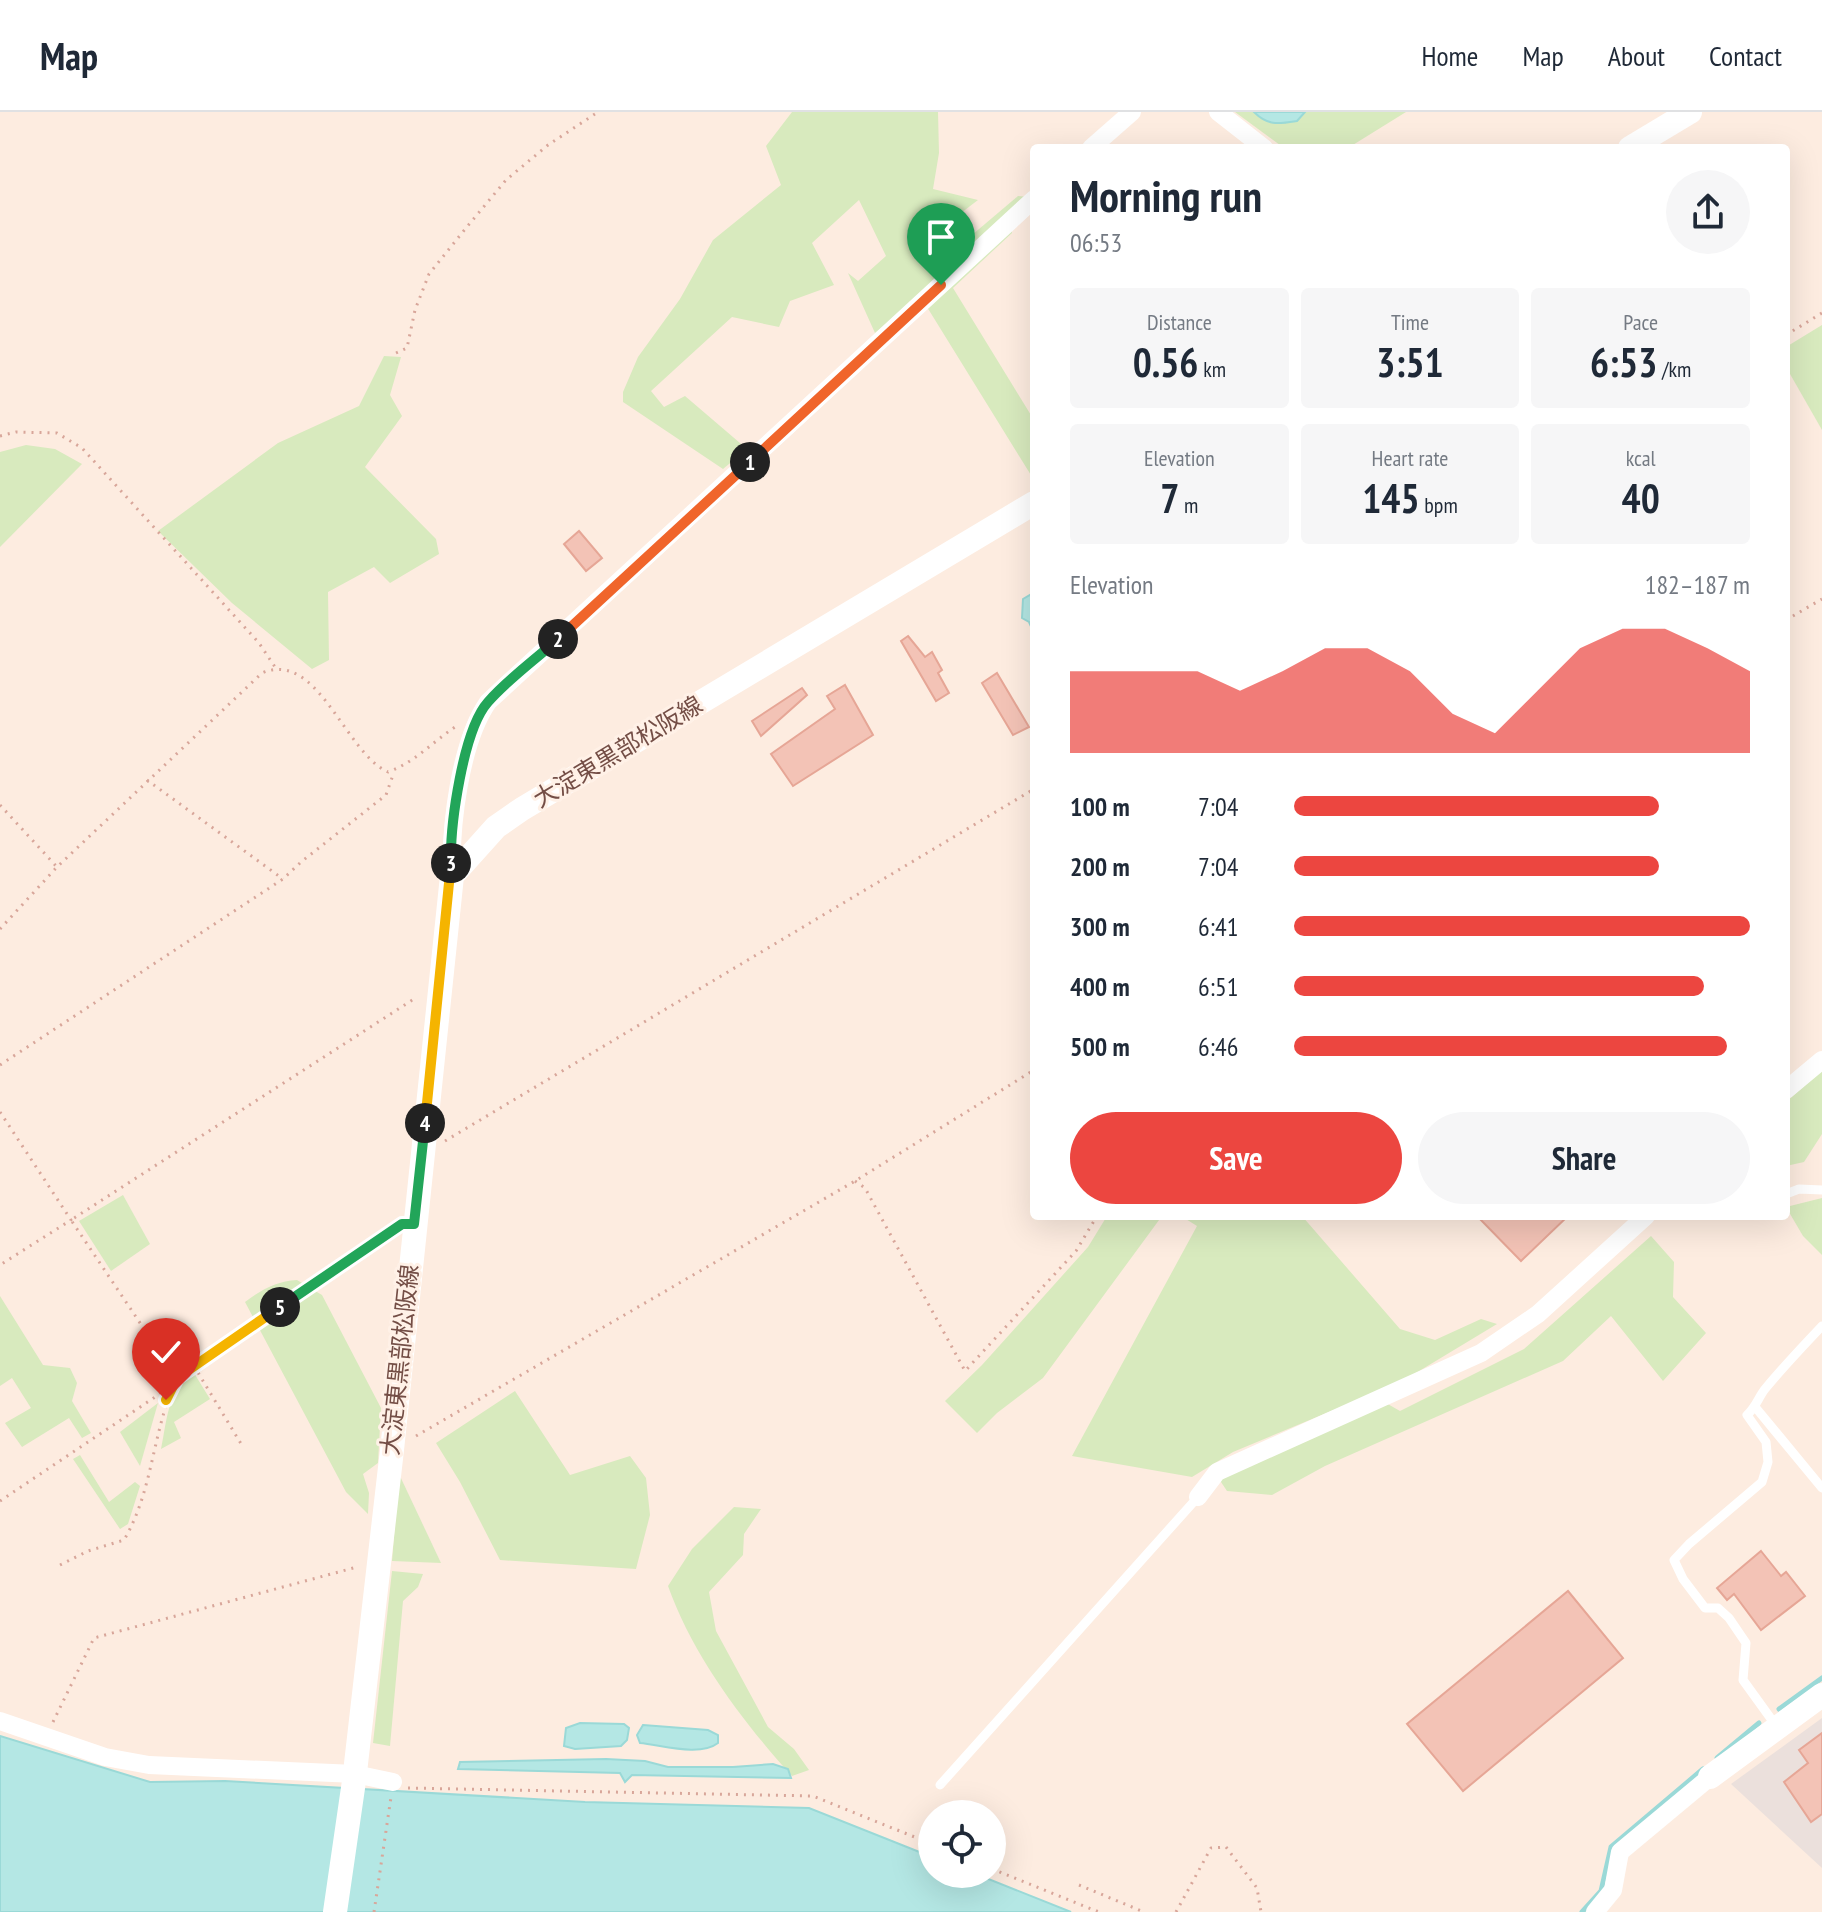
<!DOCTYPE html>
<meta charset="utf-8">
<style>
body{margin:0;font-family:"PT Sans Narrow","Noto Sans JP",sans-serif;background:#f6f6f7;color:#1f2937;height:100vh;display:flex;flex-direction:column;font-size:30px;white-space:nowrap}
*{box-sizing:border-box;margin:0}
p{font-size:26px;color:#747a83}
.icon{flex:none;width:44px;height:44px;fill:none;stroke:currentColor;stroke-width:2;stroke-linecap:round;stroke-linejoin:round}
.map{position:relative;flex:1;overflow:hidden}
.details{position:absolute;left:1030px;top:32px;width:760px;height:1076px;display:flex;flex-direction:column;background:#fff;border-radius:8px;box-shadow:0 8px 32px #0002}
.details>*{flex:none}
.fabs{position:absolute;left:918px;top:1688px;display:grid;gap:16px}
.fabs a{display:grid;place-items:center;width:88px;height:88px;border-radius:50%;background:#fff;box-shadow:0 8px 32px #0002;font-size:40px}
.pin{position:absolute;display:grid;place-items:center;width:68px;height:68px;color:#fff;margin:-82px -34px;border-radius:50% 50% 50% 0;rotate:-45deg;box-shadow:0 0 8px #0007}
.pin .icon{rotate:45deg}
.km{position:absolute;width:40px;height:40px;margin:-20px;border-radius:50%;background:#222;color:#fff;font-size:22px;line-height:40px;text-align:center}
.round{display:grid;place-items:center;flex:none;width:84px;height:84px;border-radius:42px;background:#f6f6f7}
.headline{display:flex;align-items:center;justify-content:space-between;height:136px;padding:0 40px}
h1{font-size:44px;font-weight:800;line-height:60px}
.metrics{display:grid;grid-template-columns:repeat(3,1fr);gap:12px;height:136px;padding:8px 40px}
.metrics div{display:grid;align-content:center;border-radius:8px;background:#f6f6f7;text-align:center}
.metrics b{font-size:40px;font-weight:800}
.metrics small{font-size:22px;font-weight:400}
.metrics p{font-size:22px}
.chart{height:224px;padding:16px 40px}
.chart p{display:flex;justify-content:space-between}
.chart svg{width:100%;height:144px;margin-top:8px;fill:#ec4640;opacity:.7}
.primary-button{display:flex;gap:16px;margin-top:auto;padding:16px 40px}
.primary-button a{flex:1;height:92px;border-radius:48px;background:#ec4640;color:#fff;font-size:32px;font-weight:800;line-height:92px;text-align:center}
.primary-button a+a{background:#f6f6f7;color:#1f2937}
ul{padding:0 40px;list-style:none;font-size:26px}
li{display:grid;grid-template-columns:128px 96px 1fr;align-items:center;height:60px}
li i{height:20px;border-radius:10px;background:#ec4640}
header{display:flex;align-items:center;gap:48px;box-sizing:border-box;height:112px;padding:0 40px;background:#fff;border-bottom:2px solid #e0e1e3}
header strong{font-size:38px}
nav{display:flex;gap:44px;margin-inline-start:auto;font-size:28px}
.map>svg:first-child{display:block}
</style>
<header>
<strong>Map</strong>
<nav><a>Home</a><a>Map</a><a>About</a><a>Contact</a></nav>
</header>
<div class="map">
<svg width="1822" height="1800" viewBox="0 0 1822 1800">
<rect width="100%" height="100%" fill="#fdece0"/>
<!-- industrial -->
<polygon fill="#ebe0dc" points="1822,1606 1822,1756 1731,1672"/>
<!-- green -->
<g fill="#d8eabe">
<polygon points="792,0 938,0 939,41 933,77 978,88 931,124 946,145 1018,84 1029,85 943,165 875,221 848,161 858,169 886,144 859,88 812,131 834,173 790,189 779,215 732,205 651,279 664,295 685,284 747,337 723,357 623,290 623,280 638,245 680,187 713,128 781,73 766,34"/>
<polygon points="1235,0 1406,0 1348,36 1284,36"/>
<polygon points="1011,112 1012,121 953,176 1034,308 1034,368 927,195"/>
<polygon points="1822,213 1822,318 1786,255 1786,235"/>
<polygon points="384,244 401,245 390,283 402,304 365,355 436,427 439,442 390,471 374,455 328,480 329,548 312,557 232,491 158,419 278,331 359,294"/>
<polygon points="26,333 55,337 82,352 0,435 0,340"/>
<polygon points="1822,958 1822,1022 1804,1050 1786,1054 1786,990"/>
<polygon points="123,1083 150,1132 111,1159 79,1109"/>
<polygon points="1822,1086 1822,1143 1803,1124 1786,1095"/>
<polygon points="1107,1104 1162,1104 1043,1266 997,1301 977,1321 945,1289 982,1253 1088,1135"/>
<polygon points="1181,1104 1302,1104 1400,1217 1435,1228 1481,1207 1497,1212 1401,1270 1233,1340 1192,1365 1072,1344 1197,1114"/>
<polygon points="1651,1124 1674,1150 1673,1185 1706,1221 1663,1269 1611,1204 1563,1249 1325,1354 1272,1383 1227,1379 1219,1367 1386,1291 1400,1299 1524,1237"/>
<path d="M297 1168 322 1183 381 1296 378 1351 363 1362 369 1381 368 1402 346 1380 245 1190C261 1178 277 1169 297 1168Z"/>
<polygon points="0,1184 43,1253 70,1256 77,1271 72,1289 91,1321 82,1326 69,1306 22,1335 5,1311 31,1296 12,1266 0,1274"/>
<path d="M194 1261 210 1287 174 1310 181 1326 161 1337C168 1304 166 1283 194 1261Z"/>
<polygon points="515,1279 570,1363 630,1344 646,1366 650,1403 636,1457 500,1448 460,1370 436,1331"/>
<polygon points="158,1291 140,1354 120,1320"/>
<polygon points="80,1343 109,1390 135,1370 140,1374 128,1412 120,1417 73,1347"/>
<polygon points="399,1362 441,1451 392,1449"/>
<path d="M734 1395 761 1397 744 1422 743 1443 709 1480 716 1519 768 1615 794 1637 809 1658 792 1664C743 1610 693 1544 668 1474L692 1437Z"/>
<polygon points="392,1459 423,1462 418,1475 403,1489 390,1634 373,1631"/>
</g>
<!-- water -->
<g fill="#b4e7e4" stroke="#9ad9d7" stroke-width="2">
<path d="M1254 0H1305L1297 9C1278 12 1268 14 1254 0Z"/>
<polygon points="1030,483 1034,485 1034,521 1029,510 1022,506 1023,487"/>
<polygon points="580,1611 624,1612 629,1616 627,1628 621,1634 575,1637 564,1634 566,1616"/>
<path d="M643 1613 708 1618 718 1623V1631C700 1645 662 1633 640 1631L637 1623Z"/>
<polygon points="0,1624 150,1670 225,1669 585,1690 809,1696 932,1745 932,1762 976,1762 1071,1800 0,1800"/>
<polygon points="606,1647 645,1649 668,1655 733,1655 773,1652 788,1657 791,1666 632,1663 625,1670 620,1661 458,1657 460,1650"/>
</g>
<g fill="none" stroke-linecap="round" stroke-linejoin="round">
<!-- stream -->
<g stroke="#9ad9d7" stroke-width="5">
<polyline points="1779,1597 1822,1566"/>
<polyline points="1717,1646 1759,1611"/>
<polyline points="1582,1800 1601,1779 1611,1735 1703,1657"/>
</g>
</g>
<!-- building -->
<g fill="#f3c3b6" stroke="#e6a696" stroke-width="2">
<polygon points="579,419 602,446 586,459 564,432"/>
<polygon points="908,524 925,545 932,540 942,558 938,561 949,581 936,589 901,529"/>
<polygon points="997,561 1029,615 1013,623 982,571"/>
<polygon points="845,573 873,623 793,674 771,642 835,597 827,584"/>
<polygon points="802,576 807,583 761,624 752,609"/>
<polygon points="1477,1104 1568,1104 1521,1149"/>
<polygon points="1761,1439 1781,1464 1786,1460 1805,1484 1761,1518 1734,1482 1727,1488 1717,1476"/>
<polygon points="1568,1479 1623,1546 1463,1679 1407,1612"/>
<polygon points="1822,1621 1822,1702 1811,1710 1784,1670 1808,1651 1799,1638"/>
</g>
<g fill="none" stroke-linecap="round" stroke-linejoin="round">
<!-- path -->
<g stroke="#d8a69a" stroke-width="3" stroke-dasharray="2 6" stroke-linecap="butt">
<polyline points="1786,223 1822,201"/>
<polyline points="396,241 407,236 415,198 429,162 466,116 506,68 548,33 598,0"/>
<polyline points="0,324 16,320 57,321 82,336 259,531 275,555"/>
<polyline points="1786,508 1822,487"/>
<polyline points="147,668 283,767"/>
<polyline points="0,693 57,755"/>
<path d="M0 817 57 755 262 561C318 537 345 641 388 660 417 649 432 630 458 613"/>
<polyline points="0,953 283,767 301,750 386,683 394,660"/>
<polyline points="0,1000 71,1108 0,1153"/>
<polyline points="445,1029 1034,677"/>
<polyline points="855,1069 865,1076 965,1259 1076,1139 1097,1104"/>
<polyline points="393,1118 177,1266 71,1108 417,885"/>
<polyline points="194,1254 243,1335"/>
<polyline points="416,1324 855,1069 1034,958"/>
<polyline points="0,1389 170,1275"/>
<path d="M60 1453 88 1439 124 1428C154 1377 152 1318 177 1266"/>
<polyline points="53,1610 94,1526 357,1455"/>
<polyline points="408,1676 813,1684 932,1732"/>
<polyline points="992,1757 1099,1800"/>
<polyline points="1079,1773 1144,1800"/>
<polyline points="374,1800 391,1685"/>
<polyline points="1176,1800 1211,1736 1226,1735 1257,1776 1261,1800"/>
</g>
<!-- lane -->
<g stroke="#fff" stroke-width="9">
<polyline points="1786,1082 1799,1077 1822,1078"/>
<polyline points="1756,1296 1822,1376"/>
<path d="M1777 1615 1743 1568 1746 1531 1729 1506 1718 1496H1705L1683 1467 1674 1448 1689 1432 1762 1370 1768 1350 1766 1330 1747 1303C1756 1295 1758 1286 1765 1277 1783 1255 1803 1234 1822 1214"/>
<polyline points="940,1673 1198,1385"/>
</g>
<!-- street -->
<g stroke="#fff" stroke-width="18">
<polyline points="1218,0 1264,36"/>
<polyline points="1091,36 1132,0"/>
<path d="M452 764C450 714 460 631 488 590L1034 87"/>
<polyline points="1786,978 1822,948"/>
<polyline points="1198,1385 1217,1360 1481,1241 1538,1202 1646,1104"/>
<polyline points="0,1609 105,1645 149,1653 355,1662 393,1670"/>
<polyline points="1595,1800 1613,1778 1620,1740 1710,1665"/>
</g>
<!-- secondary -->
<g stroke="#fff" stroke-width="24">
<polyline points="1630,36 1690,0"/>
<polyline points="1710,1665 1822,1583"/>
<polyline points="335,1800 354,1669 392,1338 452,764 496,715 522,697 1034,391"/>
</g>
</g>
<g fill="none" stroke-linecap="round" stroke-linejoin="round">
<!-- split-1 casing -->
<g stroke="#fff" stroke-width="16">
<polyline id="split-1" points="750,350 941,173"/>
</g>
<!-- split-2 casing -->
<g stroke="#fff" stroke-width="16">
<polyline id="split-2" points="558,527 750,350"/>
</g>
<!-- split-3 casing -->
<g stroke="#fff" stroke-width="16">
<path id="split-3" d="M451 751C450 713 463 618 488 590 508 567 535 548 558 527"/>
</g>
<!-- split-4 casing -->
<g stroke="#fff" stroke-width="16">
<polyline id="split-4" points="425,1011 451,751"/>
</g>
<!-- split-5 casing -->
<g stroke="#fff" stroke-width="16">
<polyline id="split-5" points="280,1195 402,1112 414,1112 425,1011"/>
</g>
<!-- split-6 casing -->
<g stroke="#fff" stroke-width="16">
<polyline id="split-6" points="166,1288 177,1266 280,1195"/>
</g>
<!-- split-1 -->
<use href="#split-1" stroke="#f0652b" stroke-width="10"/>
<!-- split-2 -->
<use href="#split-2" stroke="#f0652b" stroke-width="10"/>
<!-- split-3 -->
<use href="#split-3" stroke="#22a559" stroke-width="10"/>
<!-- split-4 -->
<use href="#split-4" stroke="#f5b400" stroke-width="10"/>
<!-- split-5 -->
<use href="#split-5" stroke="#22a559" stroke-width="10"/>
<!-- split-6 -->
<use href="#split-6" stroke="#f5b400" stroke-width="10"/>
</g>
<g text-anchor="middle" stroke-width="6" stroke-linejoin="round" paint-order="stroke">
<!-- street labels -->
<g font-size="24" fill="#744e46" stroke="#fff1e7">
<text transform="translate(618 640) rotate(-31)" y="8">大淀東黒部松阪線</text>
<text transform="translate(400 1248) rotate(-84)" y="8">大淀東黒部松阪線</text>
</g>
</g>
</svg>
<div class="fabs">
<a><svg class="icon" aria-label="locate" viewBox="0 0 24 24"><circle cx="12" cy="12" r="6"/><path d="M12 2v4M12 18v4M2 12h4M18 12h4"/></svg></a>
</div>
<div class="pin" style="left:941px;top:173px;background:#1e9e55"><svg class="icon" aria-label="arrive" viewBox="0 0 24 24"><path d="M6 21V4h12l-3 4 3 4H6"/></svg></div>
<div class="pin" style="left:166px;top:1288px;background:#d93025"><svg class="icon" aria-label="check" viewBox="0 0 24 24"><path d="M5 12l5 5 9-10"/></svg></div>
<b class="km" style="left:750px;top:350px">1</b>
<b class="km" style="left:558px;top:527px">2</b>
<b class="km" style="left:451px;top:751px">3</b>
<b class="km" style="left:425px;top:1011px">4</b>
<b class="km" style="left:280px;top:1195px">5</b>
<section class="details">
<div class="headline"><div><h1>Morning run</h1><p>06:53</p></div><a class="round"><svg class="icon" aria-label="share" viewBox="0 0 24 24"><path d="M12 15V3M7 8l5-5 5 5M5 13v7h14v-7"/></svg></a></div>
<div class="metrics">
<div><p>Distance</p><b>0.56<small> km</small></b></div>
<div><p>Time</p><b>3:51</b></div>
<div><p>Pace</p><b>6:53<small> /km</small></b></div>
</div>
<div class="metrics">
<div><p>Elevation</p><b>7<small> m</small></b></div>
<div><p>Heart rate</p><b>145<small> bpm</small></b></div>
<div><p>kcal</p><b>40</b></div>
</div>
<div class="chart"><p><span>Elevation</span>182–187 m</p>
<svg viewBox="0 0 160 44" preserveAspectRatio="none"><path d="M0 44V19L10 19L20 19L30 19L40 25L50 19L60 12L70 12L80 19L90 32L100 38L110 25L120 12L130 6L140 6L150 12L160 19V44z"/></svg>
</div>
<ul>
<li><b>100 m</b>7:04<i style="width:80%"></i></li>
<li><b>200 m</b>7:04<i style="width:80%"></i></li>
<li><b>300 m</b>6:41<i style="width:100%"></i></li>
<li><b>400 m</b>6:51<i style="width:90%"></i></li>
<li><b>500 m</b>6:46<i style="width:95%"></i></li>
</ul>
<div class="primary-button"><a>Save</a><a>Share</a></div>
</section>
</div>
